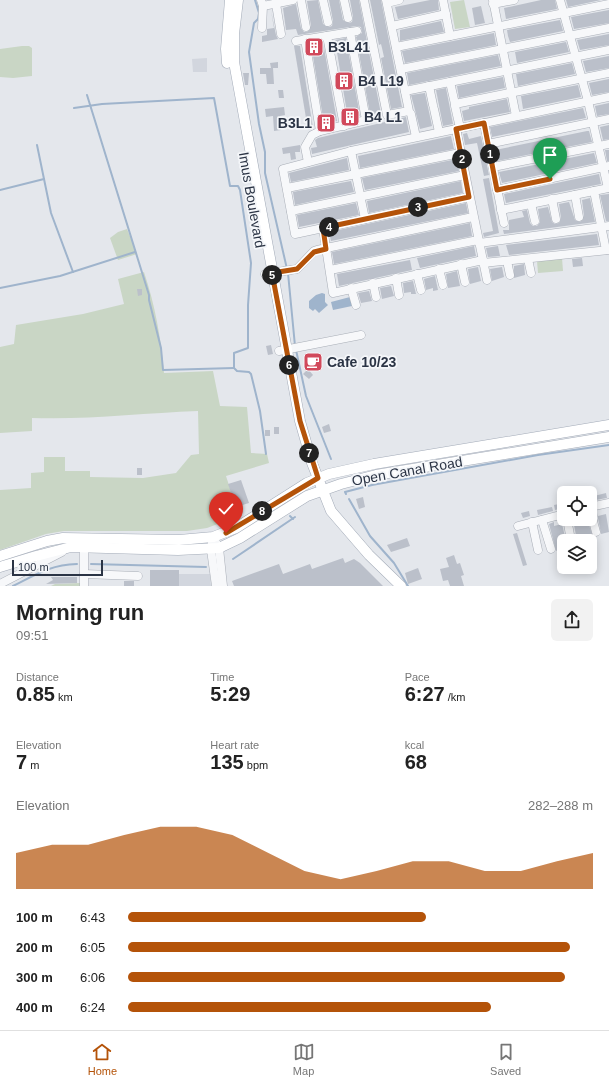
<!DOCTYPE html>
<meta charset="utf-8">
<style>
body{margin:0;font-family:Arial,sans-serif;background:#f2f2f2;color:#222;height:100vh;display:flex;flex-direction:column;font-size:15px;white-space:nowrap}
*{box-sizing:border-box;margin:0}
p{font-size:13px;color:#767676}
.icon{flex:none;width:22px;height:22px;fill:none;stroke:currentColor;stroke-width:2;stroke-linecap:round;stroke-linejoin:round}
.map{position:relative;height:586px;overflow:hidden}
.side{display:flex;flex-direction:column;background:#fff;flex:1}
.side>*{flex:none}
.tools{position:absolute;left:557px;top:486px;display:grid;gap:8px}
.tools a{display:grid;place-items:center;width:40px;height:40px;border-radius:6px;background:#fff;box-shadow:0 2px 10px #0003;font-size:20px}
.scale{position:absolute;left:12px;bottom:10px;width:91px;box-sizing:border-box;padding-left:4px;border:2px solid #2b3445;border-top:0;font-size:11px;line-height:14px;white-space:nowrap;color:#2b3445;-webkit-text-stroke:3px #f4f6f9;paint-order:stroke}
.pin{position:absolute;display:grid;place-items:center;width:34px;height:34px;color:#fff;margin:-41px -17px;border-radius:50% 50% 50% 0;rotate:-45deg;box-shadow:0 0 4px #0007}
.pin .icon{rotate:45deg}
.km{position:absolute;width:20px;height:20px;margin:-10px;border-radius:50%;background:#222;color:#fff;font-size:11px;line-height:20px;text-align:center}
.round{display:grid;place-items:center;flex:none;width:42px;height:42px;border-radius:6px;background:#f2f2f2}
.overview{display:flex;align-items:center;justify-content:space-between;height:68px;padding:0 16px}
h1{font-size:22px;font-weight:700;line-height:30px}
.figures{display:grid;grid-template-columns:repeat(3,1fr);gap:6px;height:68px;padding:4px 16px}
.figures div{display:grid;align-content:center}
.figures b{font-size:20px;font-weight:700}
.figures small{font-size:11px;font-weight:400}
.figures p{font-size:11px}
.chart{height:112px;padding:8px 16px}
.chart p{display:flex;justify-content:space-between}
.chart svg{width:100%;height:72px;margin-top:4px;fill:#b45309;opacity:.7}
ul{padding:0 16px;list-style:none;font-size:13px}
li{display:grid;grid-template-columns:64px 48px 1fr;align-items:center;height:30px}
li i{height:10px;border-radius:5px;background:#b45309}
.tabs{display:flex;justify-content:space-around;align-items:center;height:56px;border-top:1px solid #e0e0e0;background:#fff;font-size:11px;color:#767676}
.tabs a{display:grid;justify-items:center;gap:2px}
.tabs .on{color:#b45309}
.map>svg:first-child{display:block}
</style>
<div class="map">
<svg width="609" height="586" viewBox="0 0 609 586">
<rect width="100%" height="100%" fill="#e4e7ec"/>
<!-- built -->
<g fill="#d2d6de">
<polygon points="207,58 207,72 193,72 192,59"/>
<polygon points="179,574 210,574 211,586 179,586"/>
</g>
<!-- green -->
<g fill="#c9d6c5">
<polygon points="464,0 470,27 455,29 450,2"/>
<polygon points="22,46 29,46 32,48 32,76 13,78 0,77 0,49"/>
<polygon points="127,229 137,254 118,260 110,238 118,232"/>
<polygon points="562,258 563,271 538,273 537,261"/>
<path d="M144 272C155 305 161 338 164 373L213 371 220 406 247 407 251 453 267 454 269 463 226 476 239 516 207 528 187 531H64L46 534 0 550V490L31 488V473L44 472V457H65V471H90V477L143 478 176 473 191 455 199 454 198 411C143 413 87 420 32 418V431L0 433V347L14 344 16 325 83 314 124 304 118 279Z"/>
<polygon points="80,583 87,586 179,586 51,586 55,584"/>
</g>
<!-- water -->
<g fill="#9fb4cc">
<polygon points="322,293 325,294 325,302 328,305 319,313 315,309 313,311 309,308 309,301 316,295"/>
<polygon points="350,297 352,306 333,310 331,302"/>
</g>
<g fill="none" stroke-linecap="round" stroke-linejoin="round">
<!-- stream -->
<g stroke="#9fb4cc" stroke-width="2">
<polyline points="255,0 259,13 258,19 254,23 249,52 259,124 265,152 265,173 287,269"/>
<polyline points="87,95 149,295 149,300 161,348 163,370 234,368"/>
<polyline points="74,108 102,104 214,98 230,186 238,186 240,190 251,263 248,305 248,348 234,353 234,368 237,371 249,372 251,374 260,411 266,454"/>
<polyline points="37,145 51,213 73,272"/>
<polyline points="0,190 44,179"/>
<polyline points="288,273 295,346"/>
<polyline points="0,288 60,276 135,252"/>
<polyline points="296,350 306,396 331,459"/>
<polyline points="346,494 345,492 372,485 538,455 609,445"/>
<polyline points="349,499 370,536 394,563 408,586"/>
<polyline points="290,516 293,519"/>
<polyline points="233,559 295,517"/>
<polyline points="91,564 206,567"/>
<path d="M13 586C37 574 50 565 77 564"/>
</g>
</g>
<!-- building -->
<g fill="#bbc0ca">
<polygon points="318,0 323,24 329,27 332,26 333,21 329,0 339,0 343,20 349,23 352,22 353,17 350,0 359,0 381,114 370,114 356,37 362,33 361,27 356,26 298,35 296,29 286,30 283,8 296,4 301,28 304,32 307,32 311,26 307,1"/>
<polygon points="370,0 381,0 402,107 391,109 381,58 384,57 382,48 381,44 379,45"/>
<polygon points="430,0 438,0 439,10 398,19 395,7"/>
<polygon points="541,0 555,0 557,9 506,19 504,8"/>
<polygon points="566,0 601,0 568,7"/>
<polygon points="481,6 485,23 475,25 472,8"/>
<polygon points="609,10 609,23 574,29 571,17"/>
<polygon points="271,11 276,35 278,39 262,42 262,36 267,35 267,29 274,28"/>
<polygon points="560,20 563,31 510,42 508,36 507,30"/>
<polygon points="441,21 444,32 400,41 400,30"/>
<polygon points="494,33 496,45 405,63 402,51"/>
<polygon points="609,34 609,45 580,50 577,40"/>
<polygon points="346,38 360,116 348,119 335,40"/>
<polygon points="323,42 337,121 324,124 311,44"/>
<polygon points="566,42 569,52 517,63 515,52"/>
<polygon points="294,46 300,46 313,128 310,130 308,130"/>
<polygon points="498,55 501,66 409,85 407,73"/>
<polygon points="609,56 609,68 586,72 583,61"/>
<polygon points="278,62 278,68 273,68 274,84 267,84 266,74 260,74 260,68 271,68 270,63"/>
<polygon points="572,63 575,74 518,86 516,74"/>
<polygon points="243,73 249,73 248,85 245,85"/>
<polygon points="503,77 505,88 459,98 457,86"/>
<polygon points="609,79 609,92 592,95 589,83"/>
<polygon points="578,85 581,97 523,109 521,96"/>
<polygon points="446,88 453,124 443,126 436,90"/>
<polygon points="278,90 283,90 284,98 279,98"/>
<polygon points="425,93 432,126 420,129 411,95"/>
<polygon points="507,99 510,112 464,121 462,111 469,109 469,107"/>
<polygon points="609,103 609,114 597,116 595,106"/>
<polygon points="284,107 285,115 280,116 281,130 274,131 273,116 266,117 265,109"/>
<polygon points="583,108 586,118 492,137 490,127"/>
<polygon points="406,117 409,132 312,154 311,148 317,147 315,140 318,138"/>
<polygon points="609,125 609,139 603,140 600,127"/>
<polygon points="587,131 589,131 592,142 497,161 495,150"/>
<polygon points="467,133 469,139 481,136 489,175 484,176 477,143 465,145 463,134"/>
<polygon points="451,136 454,149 360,168 358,156"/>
<polygon points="300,145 300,152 295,152 296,159 291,160 290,153 283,154 282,148"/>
<polygon points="605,150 609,150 609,161 607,161"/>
<polygon points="594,153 597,163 502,183 499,172"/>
<polygon points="347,158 349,170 291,182 289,173"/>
<polygon points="457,159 459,171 365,190 362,178"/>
<polygon points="599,174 601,184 506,203 504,194"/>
<polygon points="489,178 499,233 484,237 483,233 493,231 483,179"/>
<polygon points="351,181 354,192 295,205 293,192"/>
<polygon points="461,181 463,193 369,213 367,201"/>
<polygon points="609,194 609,221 606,221 600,195"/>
<polygon points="590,198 595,222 504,234 503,230 509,230 509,220 524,217 522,211 527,210 530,223 533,226 537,226 540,222 538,209 548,207 552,222 555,224 559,223 561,218 559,204 569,202 575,220 580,222 584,216 582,200"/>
<polygon points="356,203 359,215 299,227 297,215"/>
<polygon points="466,203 468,213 331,241 329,232"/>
<polygon points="470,223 472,236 334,264 332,252"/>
<polygon points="597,234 599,245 509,255 506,245"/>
<polygon points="474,246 476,256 420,268 417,258"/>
<polygon points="498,246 500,256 488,257 486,248"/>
<polygon points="582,258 583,266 573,267 572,259"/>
<polygon points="410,260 412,270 339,286 337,274"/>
<polygon points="524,264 525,275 514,278 514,266"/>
<polygon points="478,267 481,281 470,284 468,269"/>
<polygon points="502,267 504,277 492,281 490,269"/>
<polygon points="457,271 460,286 448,288 446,274"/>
<polygon points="435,276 438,290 433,291 433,288 426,290 424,279"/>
<polygon points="413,281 416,294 411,294 411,292 404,293 403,283"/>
<polygon points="391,286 394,296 382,299 380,288"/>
<polygon points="137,289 142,289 142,295 138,296"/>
<polygon points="369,291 372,301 361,303 358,293"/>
<polygon points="271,345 273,354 268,355 266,346"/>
<polygon points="308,369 313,375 309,379 303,374"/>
<polygon points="329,424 331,431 324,433 322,427"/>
<rect x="274" y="427" width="5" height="7"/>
<rect x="265" y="430" width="5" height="6"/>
<rect x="137" y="468" width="5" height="7"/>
<polygon points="241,480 249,503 236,507 228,484"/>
<polygon points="606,493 607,498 590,501 590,497"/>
<polygon points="363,497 365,507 359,509 356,499"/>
<polygon points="564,503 564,508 555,510 554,505"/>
<polygon points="552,507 553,511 538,515 537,510"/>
<polygon points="529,511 530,516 523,518 521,513"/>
<polygon points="597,513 598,516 606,514 609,532 601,534"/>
<polygon points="573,519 587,519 593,537 585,541 577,541"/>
<polygon points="554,522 554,526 562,524 566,541 564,541 564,547 556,551 549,524"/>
<polygon points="517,533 527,565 523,566 513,534"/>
<polygon points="407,538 410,546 391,552 387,545"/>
<polygon points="454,555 457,564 460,563 464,575 461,576 464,586 450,586 448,580 443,581 440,569 449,567 446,558"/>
<polygon points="343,558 345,563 354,559 360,563 383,586 234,586 232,581 279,564 283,574 310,564 312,569"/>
<polygon points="418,568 422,579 408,584 405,573"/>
<rect x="150" y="570" width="29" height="16"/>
<polygon points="51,577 77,577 77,583 46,584 53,580"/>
<rect x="124" y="581" width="10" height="5"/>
</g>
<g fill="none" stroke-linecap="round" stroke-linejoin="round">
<!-- minor casing -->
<g stroke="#a9aeb7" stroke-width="9">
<g id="minor">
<polyline points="261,0 263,6 262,28"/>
<polyline points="301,0 306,27"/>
<polyline points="323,0 328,22"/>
<polyline points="344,0 348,18"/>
<polyline points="364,0 387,115 409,111 386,0"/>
<polyline points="443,0 450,36"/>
<polyline points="493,0 516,116"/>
<polyline points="560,0 588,101 608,188"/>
<polyline points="387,3 399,0"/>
<polyline points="276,4 281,34"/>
<polyline points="493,4 514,0"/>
<polyline points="263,6 293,0"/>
<polyline points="392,26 446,14"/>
<polyline points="350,32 366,120"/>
<polyline points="327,36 344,126"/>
<polyline points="305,39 320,131"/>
<polyline points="296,41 357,31"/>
<polyline points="396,47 609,4"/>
<polyline points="401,69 609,28"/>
<polyline points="450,82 455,104 609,73"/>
<polyline points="429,86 433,105"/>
<polyline points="405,91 609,50"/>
<polyline points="455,106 460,128"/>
<polyline points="434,109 439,132"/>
<polyline points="411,114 416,137"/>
<polyline points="484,123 504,223"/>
<polyline points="456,129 487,280"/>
<polyline points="488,144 609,119"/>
<polyline points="351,151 365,219"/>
<polyline points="308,162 305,147 312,135 320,131 371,119"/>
<polyline points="493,167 609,144"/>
<polyline points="287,188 460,153"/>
<polyline points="497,190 609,166"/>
<polyline points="594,191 606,250"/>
<polyline points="575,195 579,217"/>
<polyline points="469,197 295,234 283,169 351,151 609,97"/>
<polyline points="552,199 556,219"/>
<polyline points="531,204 535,221"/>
<polyline points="501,210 609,188"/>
<polyline points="291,211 465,175"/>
<polyline points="323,228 333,293 483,260"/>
<polyline points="479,243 609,226"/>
<polyline points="528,259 531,273"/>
<polyline points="507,261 510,275"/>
<polyline points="483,263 609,250"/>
<polyline points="461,264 465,282"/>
<polyline points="439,269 443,285"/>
<polyline points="330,270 478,240"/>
<polyline points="265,274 297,269 314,251 317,250 473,217"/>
<polyline points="417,274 421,290"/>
<polyline points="396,278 399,295"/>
<polyline points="373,283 376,297"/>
<polyline points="351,288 356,305"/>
<polyline points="279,351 361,335"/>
<polyline points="590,507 609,503"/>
<polyline points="590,510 596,532"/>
<polyline points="567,519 571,540"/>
<polyline points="542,520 551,549"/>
<polyline points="532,522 538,550"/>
<polyline points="518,526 564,514"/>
<polyline points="213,537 219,548 223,586"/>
<polyline points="212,543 211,550 216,586"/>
<polyline points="84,547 84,586"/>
<polyline points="84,574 138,576"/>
<polyline points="0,584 62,552"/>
</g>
</g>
<!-- major casing -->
<g stroke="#a3abb8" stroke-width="11">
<g id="major">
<polyline points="238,0 234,34 234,62 300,421 312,463 331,511 369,555 401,586"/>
<polyline points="227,63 226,49 230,0"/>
<polyline points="0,556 47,541 63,538 179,540 213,537 236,528 307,483 329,474 374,464 609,425"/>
<polyline points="0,567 36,556 71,547 178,550 219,548 240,538 307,496 341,484 376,475 609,437"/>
</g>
</g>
<!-- minor -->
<use href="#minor" stroke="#f7f8fa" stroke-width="8"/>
<!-- major -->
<use href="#major" stroke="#fff" stroke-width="10"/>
</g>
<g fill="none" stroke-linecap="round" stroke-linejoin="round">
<!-- route casing -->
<g stroke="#fff" stroke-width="8">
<polyline id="route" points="226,533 318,478 300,421 272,273 297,269 314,252 326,249 323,228 469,197 456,129 484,123 497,190 550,179"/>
</g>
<!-- route -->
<use href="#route" stroke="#b45309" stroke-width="5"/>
</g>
<!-- icons -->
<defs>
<g id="building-square" transform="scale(1)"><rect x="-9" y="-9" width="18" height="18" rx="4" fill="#d1495b" stroke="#f4f6f9"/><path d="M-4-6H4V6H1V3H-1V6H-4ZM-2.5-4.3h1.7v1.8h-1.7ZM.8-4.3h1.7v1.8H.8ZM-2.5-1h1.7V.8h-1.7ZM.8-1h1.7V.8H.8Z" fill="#fff"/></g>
<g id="cafe-square" transform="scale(1)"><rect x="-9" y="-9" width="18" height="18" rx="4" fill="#d1495b" stroke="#f4f6f9"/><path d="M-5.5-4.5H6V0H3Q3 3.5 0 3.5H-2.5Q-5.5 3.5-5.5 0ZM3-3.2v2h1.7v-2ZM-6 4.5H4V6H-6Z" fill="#fff"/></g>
</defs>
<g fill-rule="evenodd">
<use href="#building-square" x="314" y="47"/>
<use href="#building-square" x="344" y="81"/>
<use href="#building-square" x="350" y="117"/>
<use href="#building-square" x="326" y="123"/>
<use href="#cafe-square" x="313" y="362"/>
</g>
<g text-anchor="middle" stroke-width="3.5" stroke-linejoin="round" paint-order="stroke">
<!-- poi labels -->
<g font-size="14" font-weight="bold" fill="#2b3445" stroke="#f4f6f9" text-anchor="start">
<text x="328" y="52">B3L41</text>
<text x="358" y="86">B4 L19</text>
<text x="364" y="122">B4 L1</text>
<text x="312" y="128" text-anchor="end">B3L1</text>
<text x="327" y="367">Cafe 10/23</text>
</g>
<!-- street labels -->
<g font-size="14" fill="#2b3445" stroke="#f4f6f9">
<text transform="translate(252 200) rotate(80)" y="5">Imus Boulevard</text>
<text transform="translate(407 471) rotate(-10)" y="5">Open Canal Road</text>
</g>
</g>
</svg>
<div class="tools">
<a><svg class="icon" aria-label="locate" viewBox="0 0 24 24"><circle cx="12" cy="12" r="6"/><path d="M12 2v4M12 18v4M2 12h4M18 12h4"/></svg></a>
<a><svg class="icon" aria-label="layers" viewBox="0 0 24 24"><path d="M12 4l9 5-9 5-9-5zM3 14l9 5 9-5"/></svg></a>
</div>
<div class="scale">100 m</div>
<div class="pin" style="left:550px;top:179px;background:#1e9e55"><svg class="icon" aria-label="arrive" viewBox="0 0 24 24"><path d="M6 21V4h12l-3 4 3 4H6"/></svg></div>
<div class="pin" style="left:226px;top:533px;background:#d93025"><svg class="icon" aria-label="check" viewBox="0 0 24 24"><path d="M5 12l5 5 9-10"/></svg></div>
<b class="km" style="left:490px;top:154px">1</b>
<b class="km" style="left:462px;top:159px">2</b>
<b class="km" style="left:418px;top:207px">3</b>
<b class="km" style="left:329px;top:227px">4</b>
<b class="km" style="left:272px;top:275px">5</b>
<b class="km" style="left:289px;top:365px">6</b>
<b class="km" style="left:309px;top:453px">7</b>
<b class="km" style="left:262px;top:511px">8</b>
</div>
<section class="side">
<div class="overview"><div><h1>Morning run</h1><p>09:51</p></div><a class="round"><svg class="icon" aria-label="share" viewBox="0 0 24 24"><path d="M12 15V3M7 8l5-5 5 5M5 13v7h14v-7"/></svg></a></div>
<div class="figures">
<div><p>Distance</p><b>0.85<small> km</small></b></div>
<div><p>Time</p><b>5:29</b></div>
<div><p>Pace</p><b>6:27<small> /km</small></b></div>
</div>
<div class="figures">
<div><p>Elevation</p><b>7<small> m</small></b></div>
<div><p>Heart rate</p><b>135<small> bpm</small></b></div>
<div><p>kcal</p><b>68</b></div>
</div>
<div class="chart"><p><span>Elevation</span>282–288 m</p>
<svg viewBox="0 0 160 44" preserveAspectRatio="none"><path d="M0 44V22L10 17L20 17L30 11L40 6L50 6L60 11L70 22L80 33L90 38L100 33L110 27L120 27L130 33L140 33L150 27L160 22V44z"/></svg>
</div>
<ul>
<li><b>100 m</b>6:43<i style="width:64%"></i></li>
<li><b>200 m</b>6:05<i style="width:95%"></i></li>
<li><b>300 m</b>6:06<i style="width:94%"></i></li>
<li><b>400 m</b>6:24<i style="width:78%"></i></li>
</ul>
</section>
<nav class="tabs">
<a class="on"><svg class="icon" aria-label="home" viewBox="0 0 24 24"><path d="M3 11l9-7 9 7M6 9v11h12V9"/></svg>Home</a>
<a><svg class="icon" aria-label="map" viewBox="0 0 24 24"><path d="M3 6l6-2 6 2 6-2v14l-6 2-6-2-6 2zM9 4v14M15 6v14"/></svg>Map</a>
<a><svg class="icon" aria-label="saved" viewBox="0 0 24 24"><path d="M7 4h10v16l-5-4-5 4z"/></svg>Saved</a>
</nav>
